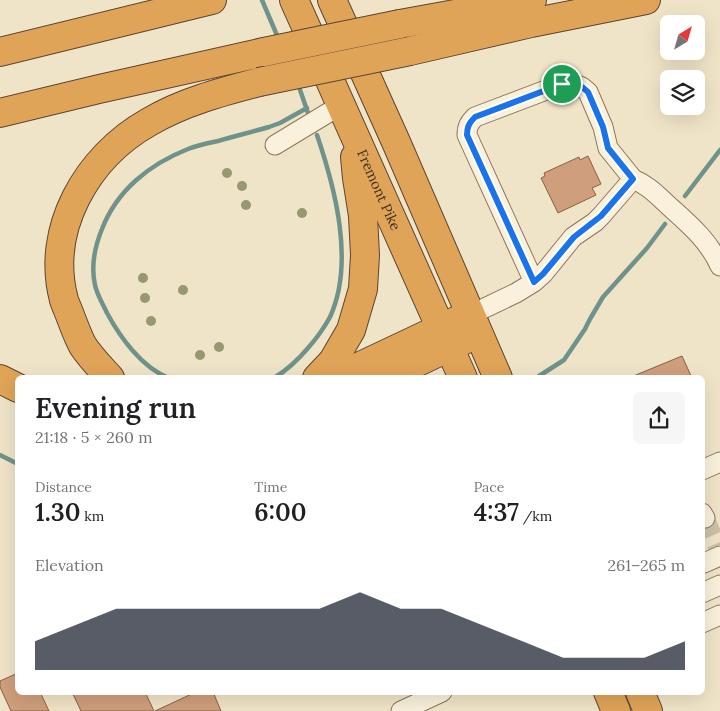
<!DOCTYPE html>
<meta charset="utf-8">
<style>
body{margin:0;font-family:Lora,serif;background:#f6f6f6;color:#202124;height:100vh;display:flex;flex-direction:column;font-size:19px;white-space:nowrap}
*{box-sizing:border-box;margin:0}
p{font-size:16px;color:#757577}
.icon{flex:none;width:28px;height:28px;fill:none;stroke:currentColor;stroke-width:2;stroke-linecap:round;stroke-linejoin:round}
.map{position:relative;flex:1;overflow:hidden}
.side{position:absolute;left:15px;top:375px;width:690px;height:320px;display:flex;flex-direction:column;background:#fff;border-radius:8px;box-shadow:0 5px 20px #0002}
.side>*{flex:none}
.needle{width:32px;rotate:37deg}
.controls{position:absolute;left:660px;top:15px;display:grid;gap:10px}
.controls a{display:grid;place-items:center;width:45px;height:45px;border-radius:8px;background:#fff;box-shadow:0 5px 20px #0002;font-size:25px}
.pin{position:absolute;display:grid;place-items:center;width:42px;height:42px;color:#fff;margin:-21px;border:2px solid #fff;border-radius:50%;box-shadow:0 1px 5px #0007}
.round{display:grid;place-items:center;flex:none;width:52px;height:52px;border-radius:8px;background:#f6f6f6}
.head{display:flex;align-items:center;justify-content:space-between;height:85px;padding:0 20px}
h1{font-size:28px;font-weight:600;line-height:38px}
.metrics{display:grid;grid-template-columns:repeat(3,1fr);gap:8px;height:85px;padding:5px 20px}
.metrics div{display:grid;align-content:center}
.metrics b{font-size:25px;font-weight:600}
.metrics small{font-size:14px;font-weight:400}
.metrics p{font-size:14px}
.chart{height:140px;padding:10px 20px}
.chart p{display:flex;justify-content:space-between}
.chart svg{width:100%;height:90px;margin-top:5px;fill:#111827;opacity:.7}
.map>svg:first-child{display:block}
</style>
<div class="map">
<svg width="720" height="711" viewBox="0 0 720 711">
<rect width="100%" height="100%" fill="#f0e4c8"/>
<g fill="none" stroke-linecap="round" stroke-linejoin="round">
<!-- stream -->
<g stroke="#6f938a" stroke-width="4.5">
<polyline points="262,0 279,40"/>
<polyline points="298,84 308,113"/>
<polyline points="685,196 720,150"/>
<polyline points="539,376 564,360 585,329 590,319 603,297 647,248 665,224"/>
<path d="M169 378C142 368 120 337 107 313 103 304 97 295 95 285 91 267 95 246 102 229 117 190 150 164 188 149 198 145 208 143 218 141 235 136 252 132 269 127L280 123 307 108"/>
<path d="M274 378C287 370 298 360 308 348 316 339 324 328 330 317 355 263 335 188 317 135"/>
<polyline points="0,455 18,464"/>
</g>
</g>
<!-- building -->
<g fill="#cf9f7d" stroke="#8d5f41">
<polygon points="588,156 601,184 592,188 596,195 558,213 541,178 545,176 544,173 579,157 580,160"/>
<polygon points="682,356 692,378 631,378 631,377"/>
<polygon points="18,673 18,692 40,692 49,711 11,711 0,687 0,681"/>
<polygon points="72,692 145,692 154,711 81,711"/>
<polygon points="196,692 213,692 221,711 155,711"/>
</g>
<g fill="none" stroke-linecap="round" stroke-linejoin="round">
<!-- minor-tunnel -->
<polyline stroke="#ccc0a6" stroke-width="19" stroke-dasharray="19 9" stroke-linecap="butt" points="705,518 717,546"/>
<!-- minor casing -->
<g stroke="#8d765c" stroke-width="21">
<g id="minor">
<polyline points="275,145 341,105"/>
<path d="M633 179C648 185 658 196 670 207 690 225 709 241 720 266"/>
<path d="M470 315 516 293 534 282 543 274 573 237 595 222 601 216 633 179 608 148 603 127 588 92 582 87 572 83 562 84 475 117C469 123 467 127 467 135L534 282"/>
<polyline points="702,470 720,462"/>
<polyline points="702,513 705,518"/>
<polyline points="704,563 720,556"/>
<polyline points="702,593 720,585"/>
<polyline points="702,623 720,615"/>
<polyline points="401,711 442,692"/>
</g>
</g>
<!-- highway casing -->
<g stroke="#5b4430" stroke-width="30">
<g id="highway">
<path id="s1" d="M294 0 463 378"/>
<polyline points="332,0 396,142 498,378"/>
<polyline points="400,24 532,0"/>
<polyline points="410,51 531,23 646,0"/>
<polyline points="0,52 212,0"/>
<polyline points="0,113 99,89 264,52"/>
<path d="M110 378C101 368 91 358 83 346 78 337 75 328 71 318 69 312 66 306 64 300 45 229 87 157 149 122 183 102 221 92 259 82"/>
<polyline points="317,378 333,361 351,330 363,289 365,255 363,216 357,178 355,157"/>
<polyline points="335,378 458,320"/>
<polyline points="384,378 466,339"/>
<polyline points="0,379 18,388"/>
<polyline points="608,692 616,711"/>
<polyline points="640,692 648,711"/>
</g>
</g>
<!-- minor -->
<use href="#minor" stroke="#faf1dc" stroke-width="19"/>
<!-- highway -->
<use href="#highway" stroke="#e0a458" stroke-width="28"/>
<!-- highway-bridge casing -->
<g stroke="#5b4430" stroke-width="30" stroke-linecap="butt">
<g id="highway-bridge">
<polyline points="264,52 400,24"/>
<polyline points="259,82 410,51"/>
</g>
</g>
<!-- highway-bridge -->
<use href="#highway-bridge" stroke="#e0a458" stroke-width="28"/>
</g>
<!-- trees -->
<g fill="#96986f">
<circle cx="227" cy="173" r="5"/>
<circle cx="242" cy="186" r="5"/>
<circle cx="246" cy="205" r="5"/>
<circle cx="302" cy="213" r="5"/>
<circle cx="143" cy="278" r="5"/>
<circle cx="183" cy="290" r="5"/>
<circle cx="145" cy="298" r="5"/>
<circle cx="151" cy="321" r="5"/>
<circle cx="219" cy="347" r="5"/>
<circle cx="200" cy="355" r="5"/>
</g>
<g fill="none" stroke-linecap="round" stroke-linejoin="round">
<!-- route casing -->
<g stroke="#fff" stroke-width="10">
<path id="route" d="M572 83 582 87 588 92 603 127 608 148 633 179 601 216 574 237 543 274 534 282 467 135C467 127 469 123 475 117L562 84Z"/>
</g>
<!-- route -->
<use href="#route" stroke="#1a73e8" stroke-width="6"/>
</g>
<g text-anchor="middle" stroke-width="4.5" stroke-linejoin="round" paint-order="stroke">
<!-- street labels -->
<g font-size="14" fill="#3d2e20" stroke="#f7eed8">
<text dy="5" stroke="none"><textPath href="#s1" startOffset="208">Fremont Pike</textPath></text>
</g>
</g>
</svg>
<div class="controls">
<a><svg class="needle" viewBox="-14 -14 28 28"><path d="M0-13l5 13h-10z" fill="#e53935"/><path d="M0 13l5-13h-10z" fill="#757577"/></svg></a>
<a><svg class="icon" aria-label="layers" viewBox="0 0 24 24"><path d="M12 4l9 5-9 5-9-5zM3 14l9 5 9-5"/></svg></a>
</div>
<div class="pin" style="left:562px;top:84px;background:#1e9e55"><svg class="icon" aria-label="arrive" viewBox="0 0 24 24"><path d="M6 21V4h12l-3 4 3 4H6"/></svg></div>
<section class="side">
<div class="head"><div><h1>Evening run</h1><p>21:18 · 5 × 260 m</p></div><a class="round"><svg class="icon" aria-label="share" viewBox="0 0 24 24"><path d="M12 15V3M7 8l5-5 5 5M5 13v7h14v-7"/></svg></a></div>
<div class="metrics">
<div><p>Distance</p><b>1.30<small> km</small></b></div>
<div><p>Time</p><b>6:00</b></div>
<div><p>Pace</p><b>4:37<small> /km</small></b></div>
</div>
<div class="chart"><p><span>Elevation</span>261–265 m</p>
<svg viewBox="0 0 160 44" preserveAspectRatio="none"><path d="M0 44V30L10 22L20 14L30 14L40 14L50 14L60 14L70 14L80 6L90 14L100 14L110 22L120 30L130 38L140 38L150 38L160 30V44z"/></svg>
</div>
</section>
</div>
